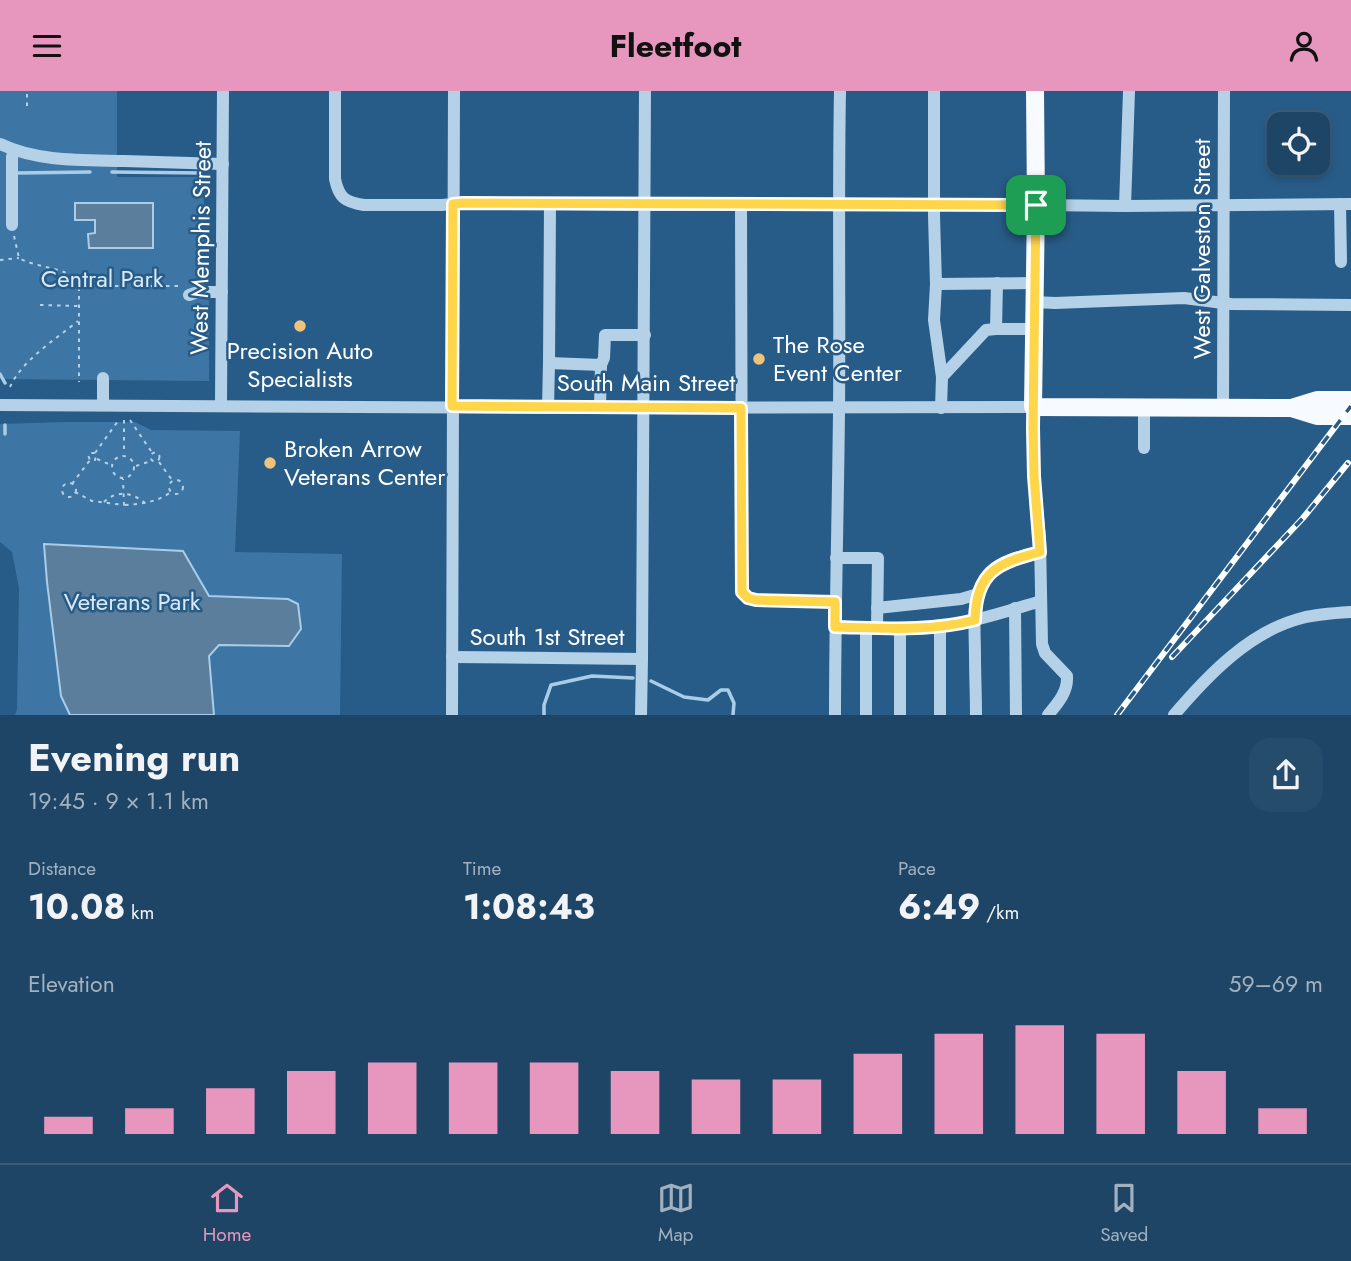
<!DOCTYPE html>
<meta charset="utf-8">
<style>
body{margin:0;font-family:Jost,sans-serif;background:#264c6c;color:#f1f3f6;height:100vh;display:flex;flex-direction:column;font-size:26px;white-space:nowrap}
*{box-sizing:border-box;margin:0}
p{font-size:23px;color:#a1b1bf}
.icon{flex:none;width:38px;height:38px;fill:none;stroke:currentColor;stroke-width:2;stroke-linecap:round;stroke-linejoin:round}
.map{position:relative;height:624px;overflow:hidden}
.side{display:flex;flex-direction:column;background:#1e4566;flex:1}
.side>*{flex:none}
.buttons{position:absolute;left:1267px;top:21px;display:grid;gap:14px}
.buttons a{display:grid;place-items:center;width:63px;height:63px;border-radius:14px;background:#1e4566;box-shadow:0 4px 10px #0003,0 0 0 2px #3c5d7a;font-size:35px}
.pin{position:absolute;display:grid;place-items:center;width:60px;height:60px;color:#fff;margin:-30px;border-radius:14px;box-shadow:0 4px 10px #0006}
.round{display:grid;place-items:center;flex:none;width:74px;height:74px;border-radius:21px;background:#264c6c}
.summary{display:flex;align-items:center;justify-content:space-between;height:119px;padding:0 28px}
h1{font-size:38px;font-weight:700;line-height:52px}
.metrics{display:grid;grid-template-columns:repeat(3,1fr);gap:10px;height:119px;padding:7px 28px}
.metrics div{display:grid;align-content:center}
.metrics b{font-size:35px;font-weight:700}
.metrics small{font-size:19px;font-weight:400}
.metrics p{font-size:19px}
.chart{height:196px;padding:14px 28px}
.chart p{display:flex;justify-content:space-between}
.chart svg{width:100%;height:126px;margin-top:7px;stroke:#e797bd;stroke-width:6}
header{display:flex;justify-content:space-between;align-items:center;height:91px;padding:0 28px;background:#e797bd;color:#111;font-size:32px;font-weight:700}
.dock{display:flex;justify-content:space-around;align-items:center;height:98px;border-top:2px solid #3c5d7a;background:#1e4566;font-size:19px;color:#a1b1bf}
.dock a{display:grid;justify-items:center;gap:4px}
.dock .selected{color:#e797bd}
.map>svg:first-child{display:block}
</style>
<header><svg class="icon" aria-label="menu" viewBox="0 0 24 24"><path d="M4 6h16M4 12h16M4 18h16"/></svg>Fleetfoot<svg class="icon" aria-label="person" viewBox="0 0 24 24"><circle cx="12" cy="8" r="4"/><path d="M4 21q1-7 8-7t8 7"/></svg></header>
<div class="map">
<svg width="1351" height="624" viewBox="0 0 1351 624">
<rect width="100%" height="100%" fill="#285c88"/>
<!-- green -->
<g fill="#3d76a4">
<polygon points="0,0 117,0 117,86 204,86 204,189 209,211 209,290 0,288"/>
<polygon points="67,331 135,331 151,339 240,340 235,461 342,463 340,624 15,624 17,619 19,497 12,461 0,451 0,333"/>
</g>
<!-- water -->
<g fill="#5a7e9b" stroke="#a9cde9" stroke-width="2">
<polygon points="75,112 153,112 153,157 89,157 88,143 95,142 95,129 75,129"/>
<polygon points="44,453 183,460 209,505 288,508 298,513 301,538 289,555 219,554 209,565 214,624 70,624 61,605 47,491"/>
</g>
<g fill="none" stroke-linecap="round" stroke-linejoin="round">
<!-- stream -->
<g stroke="#a9cde9" stroke-width="3.5">
<polyline points="112,81 202,82"/>
<polyline points="17,82 90,81"/>
<polyline points="0,283 5,292"/>
<polyline points="5,334 5,343"/>
<polyline points="651,590 684,606 708,609 721,599 728,599 734,612 733,624"/>
<polyline points="544,624 544,614 551,594 592,585 633,587"/>
</g>
<!-- path -->
<g stroke="#b4d1e8" stroke-width="2" stroke-dasharray="3.5 5" stroke-linecap="butt">
<polyline points="27,15 27,0"/>
<path d="M14 145 19 167C36 177 67 176 79 191V291"/>
<polyline points="0,169 19,167"/>
<polyline points="81,195 181,195"/>
<polyline points="40,214 78,215"/>
<path d="M10 296C22 269 56 248 78 230"/>
<polyline points="124,329 124,363"/>
<polyline points="130,329 153,363"/>
<circle cx="155" cy="366" r="4.5"/>
<polyline points="95,362 118,330"/>
<circle cx="123" cy="376" r="11"/>
<polyline points="97,368 111,374"/>
<polyline points="159,371 172,389"/>
<polyline points="136,375 151,370"/>
<circle cx="176" cy="396" r="7"/>
<circle cx="69" cy="399" r="7"/>
<polyline points="72,393 90,369 95,369 96,365 95,362 91,362 88,364 90,369"/>
<polyline points="75,401 92,410 124,414 123,388"/>
<path d="M104 411C116 399 132 401 145 412"/>
<path d="M125 414C142 413 157 411 171 401"/>
</g>
<!-- minor -->
<g stroke="#b4d1e8" stroke-width="12">
<path d="M335 0V88C339 107 345 111 364 114H442L463 112 645 114 934 113 1125 115 1351 113"/>
<polyline points="934,0 934,125 936,193 1035,192"/>
<path d="M0 53C38 71 82 69 124 70 157 71 190 72 223 73"/>
<polyline points="741,113 742,501 748,507 756,509 835,511"/>
<polyline points="1340,113 1341,171"/>
<polyline points="1125,115 1129,0"/>
<polyline points="12,134 12,66 14,60"/>
<polyline points="997,192 996,238 1034,238"/>
<polyline points="936,193 934,229 942,286"/>
<polyline points="189,204 198,201 222,201"/>
<polyline points="1034,211 1055,212 1184,207 1231,213 1351,214"/>
<polyline points="549,272 550,113"/>
<polyline points="103,287 103,314"/>
<path d="M0 314 548 317 1033 316 1034 385 1040 448 1042 553 1045 562 1067 585C1068 601 1058 612 1048 624"/>
<polyline points="221,314 223,0"/>
<polyline points="600,316 601,274 604,267 605,244 645,244"/>
<polyline points="1223,316 1224,0"/>
<polyline points="548,317 549,272 601,274"/>
<polyline points="941,317 942,286 986,239 996,238"/>
<polyline points="1144,357 1144,316"/>
<polyline points="836,467 878,467 877,537"/>
<polyline points="877,517 961,508 978,503"/>
<polyline points="1015,517 1016,624"/>
<polyline points="940,535 940,624"/>
<path d="M835 536C873 537 913 541 951 534 981 529 1011 519 1041 510"/>
<polyline points="866,537 866,624"/>
<polyline points="452,566 642,568"/>
<polyline points="452,624 454,0"/>
<polyline points="641,624 642,568 645,0"/>
<path d="M835 624C835 523 838 421 839 320 840 213 838 107 840 0"/>
<polyline points="900,624 900,538"/>
<path d="M976 624C976 604 975 584 975 564 975 538 970 502 990 481 1003 468 1023 465 1040 461"/>
<path d="M1174 624C1208 584 1250 540 1302 527 1318 523 1335 522 1351 521"/>
</g>
<!-- major -->
<g stroke="#f7fafe" stroke-width="18">
<polyline points="1035,0 1036,114 1033,316 1291,317 1317,309 1351,309"/>
<polyline points="1291,317 1317,325 1351,325"/>
</g>
<!-- rail casing -->
<g stroke="#fff" stroke-width="6">
<g id="rail">
<polyline points="1172,566 1303,427 1348,372"/>
<polyline points="1117,624 1351,315"/>
</g>
</g>
<!-- rail -->
<use href="#rail" stroke="#285c88" stroke-width="3.5" stroke-dasharray="10" stroke-linecap="butt"/>
</g>
<g fill="none" stroke-linecap="round" stroke-linejoin="round">
<!-- route casing -->
<g stroke="#fff" stroke-width="14">
<path id="route" d="M463 112 1036 114 1033 337 1034 385 1040 461C998 472 976 480 975 529 929 541 882 537 835 536V511L756 509 748 507 742 501 741 317 452 315 453 113Z"/>
</g>
<!-- route -->
<use href="#route" stroke="#ffd54a" stroke-width="9"/>
</g>
<!-- markers -->
<g fill="#f0c27b" stroke="#285c88" stroke-width="2.5">
<circle cx="300" cy="235" r="7"/>
<circle cx="759" cy="268" r="7"/>
<circle cx="270" cy="372" r="7"/>
</g>
<g text-anchor="middle" stroke-width="5" stroke-linejoin="round" paint-order="stroke">
<!-- street labels -->
<g font-size="24" fill="#fff" stroke="#285c88">
<text transform="translate(201 157) rotate(-89)" y="8">West Memphis Street</text>
<text transform="translate(1202 158) rotate(-90)" y="8">West Galveston Street</text>
<text x="646" y="300">South Main Street</text>
<text x="547" y="554">South 1st Street</text>
</g>
<!-- park labels -->
<g font-size="24" fill="#d8e9f7" stroke="#285c88">
<text x="102" y="196">Central Park</text>
<text x="132" y="519">Veterans Park</text>
</g>
<!-- poi labels -->
<g font-size="24" fill="#fff" stroke="#285c88" text-anchor="start">
<text x="773" y="262">The Rose<tspan x="773" dy="28">Event Center</tspan></text>
<text x="300" y="268" text-anchor="middle">Precision Auto<tspan x="300" dy="28">Specialists</tspan></text>
<text x="284" y="366">Broken Arrow<tspan x="284" dy="28">Veterans Center</tspan></text>
</g>
</g>
</svg>
<div class="buttons">
<a><svg class="icon" aria-label="locate" viewBox="0 0 24 24"><circle cx="12" cy="12" r="6"/><path d="M12 2v4M12 18v4M2 12h4M18 12h4"/></svg></a>
</div>
<div class="pin" style="left:1036px;top:114px;background:#1e9e55"><svg class="icon" aria-label="arrive" viewBox="0 0 24 24"><path d="M6 21V4h12l-3 4 3 4H6"/></svg></div>
</div>
<section class="side">
<div class="summary"><div><h1>Evening run</h1><p>19:45 · 9 × 1.1 km</p></div><a class="round"><svg class="icon" aria-label="share" viewBox="0 0 24 24"><path d="M12 15V3M7 8l5-5 5 5M5 13v7h14v-7"/></svg></a></div>
<div class="metrics">
<div><p>Distance</p><b>10.08<small> km</small></b></div>
<div><p>Time</p><b>1:08:43</b></div>
<div><p>Pace</p><b>6:49<small> /km</small></b></div>
</div>
<div class="chart"><p><span>Elevation</span>59–69 m</p>
<svg viewBox="0 0 160 44" preserveAspectRatio="none"><path d="M5 44V38M15 44V35M25 44V28M35 44V22M45 44V19M55 44V19M65 44V19M75 44V22M85 44V25M95 44V25M105 44V16M115 44V9M125 44V6M135 44V9M145 44V22M155 44V35"/></svg>
</div>
</section>
<nav class="dock">
<a class="selected"><svg class="icon" aria-label="home" viewBox="0 0 24 24"><path d="M3 11l9-7 9 7M6 9v11h12V9"/></svg>Home</a>
<a><svg class="icon" aria-label="map" viewBox="0 0 24 24"><path d="M3 6l6-2 6 2 6-2v14l-6 2-6-2-6 2zM9 4v14M15 6v14"/></svg>Map</a>
<a><svg class="icon" aria-label="saved" viewBox="0 0 24 24"><path d="M7 4h10v16l-5-4-5 4z"/></svg>Saved</a>
</nav>
